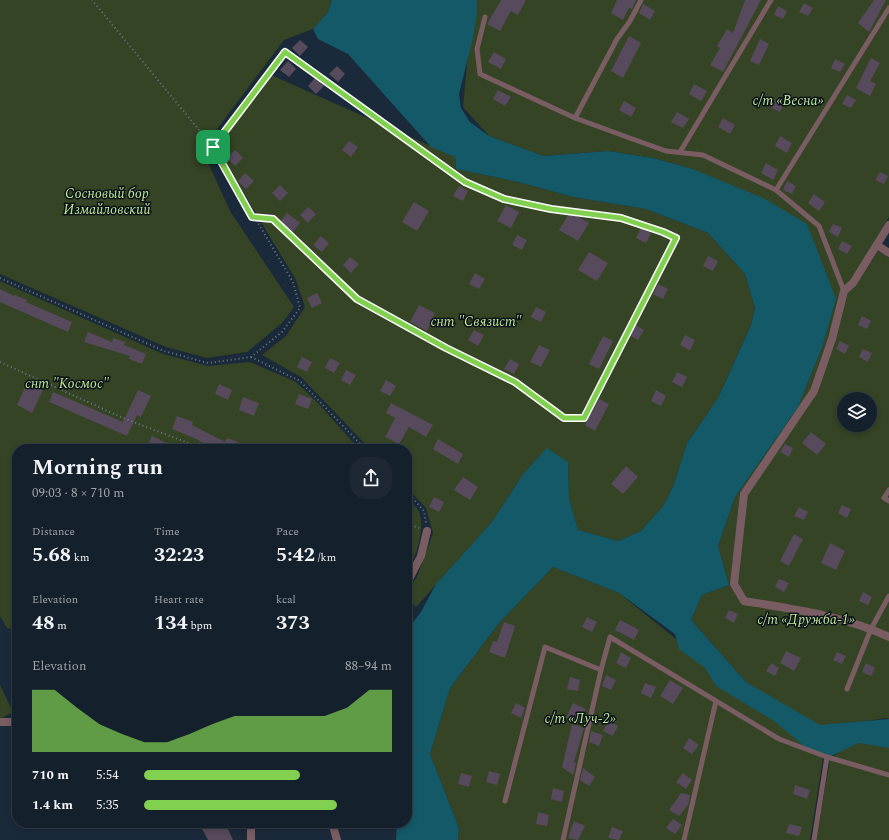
<!DOCTYPE html>
<meta charset="utf-8">
<style>
body{margin:0;font-family:Spectral,serif;background:#1d2834;color:#f1f3f6;height:100vh;display:flex;flex-direction:column;font-size:15px;white-space:nowrap}
*{box-sizing:border-box;margin:0}
p{font-size:13px;color:#9da3a9}
.icon{flex:none;width:22px;height:22px;fill:none;stroke:currentColor;stroke-width:2;stroke-linecap:round;stroke-linejoin:round}
.map{position:relative;flex:1;overflow:hidden}
.drawer{position:absolute;left:12px;top:444px;width:400px;height:384px;display:flex;flex-direction:column;background:#14202c;border-radius:16px;box-shadow:0 2px 6px #0003,0 0 0 1px #333e48}
.drawer>*{flex:none}
.buttons{position:absolute;left:837px;top:392px;display:grid;gap:8px}
.buttons a{display:grid;place-items:center;width:40px;height:40px;border-radius:50%;background:#14202c;box-shadow:0 2px 6px #0003,0 0 0 1px #333e48;font-size:20px}
.pin{position:absolute;display:grid;place-items:center;width:34px;height:34px;color:#fff;margin:-17px;border-radius:8px;box-shadow:0 2px 6px #0006}
.round{display:grid;place-items:center;flex:none;width:42px;height:42px;border-radius:16px;background:#1d2834}
.headline{display:flex;align-items:center;justify-content:space-between;height:68px;padding:0 20px}
h1{font-size:22px;font-weight:700;line-height:30px}
.stats{display:grid;grid-template-columns:repeat(3,1fr);gap:6px;height:68px;padding:4px 20px}
.stats div{display:grid;align-content:center}
.stats b{font-size:20px;font-weight:700}
.stats small{font-size:11px;font-weight:400}
.stats p{font-size:11px}
.chart{height:112px;padding:8px 20px}
.chart p{display:flex;justify-content:space-between}
.chart svg{width:100%;height:72px;margin-top:4px;fill:#81d050;opacity:.7}
ul{padding:0 20px;list-style:none;font-size:13px}
li{display:grid;grid-template-columns:64px 48px 1fr;align-items:center;height:30px}
li i{height:10px;border-radius:5px;background:#81d050}
.map>svg:first-child{display:block}
</style>
<div class="map">
<svg width="889" height="840" viewBox="0 0 889 840">
<rect width="100%" height="100%" fill="#1b2a3a"/>
<!-- green -->
<g fill="#344424" fill-rule="evenodd">
<polygon points="0,0 332,0 328,12 313,29 284,40 202,149 230,211 294,307 282,323 247,352 207,358 166,347 0,274"/>
<path d="M473 0H889V217L854 275 837 298 854 288 878 251 889 258V719L886 718 821 728 746 682 691 620 702 595 729 585 718 546 735 497 798 407 823 345 836 299 693 169 653 158 608 151 544 156 489 136 463 107ZM844 399H870V425H844Z"/>
<polygon points="269,74 455,157 456,169 518,182 573,197 646,209 708,233 745,274 755,308 751,325 718,398 687,443 673,487 663,506 641,531 618,541 578,530 569,498 568,462 524,473 491,523 416,607 407,601 407,590 417,577 433,533 426,508 407,488 407,449 370,449 301,377 262,355 286,336 305,307 296,280 217,149"/>
<polygon points="0,281 163,354 208,366 250,362 296,382 318,403 359,449 17,449 17,630 7,628 0,616"/>
<path d="M407 499C410 502 416 506 418 510 426 524 417 558 407 570Z"/>
<polygon points="553,567 619,593 823,758 810,840 458,840 459,828 430,754 450,688 499,623"/>
<polygon points="0,685 13,712 0,719"/>
<polygon points="858,737 889,742 889,840 816,840 830,759"/>
</g>
<!-- water -->
<polygon fill="#145968" points="332,0 477,0 477,13 473,38 459,94 461,108 470,122 489,136 544,156 608,151 653,158 693,169 765,199 807,224 836,299 823,345 798,407 735,497 718,546 729,585 702,595 691,620 746,682 820,725 889,719 889,748 859,743 829,757 810,751 774,721 716,686 705,668 679,649 675,634 619,593 553,567 499,623 450,688 430,754 459,828 458,840 396,840 397,823 407,823 407,630 421,612 436,584 491,523 524,473 547,448 568,462 569,498 578,530 618,541 641,531 663,506 673,487 687,443 718,398 751,325 755,308 745,274 708,233 646,209 573,197 518,182 456,169 455,157 431,147 348,54 318,39 313,29 328,12"/>
<!-- building -->
<g fill="#574a5d">
<polygon points="501,0 526,0 518,15 511,11 500,31 487,24"/>
<polygon points="617,0 636,0 632,9 629,8 623,20 611,13"/>
<polygon points="745,0 761,0 723,72 710,65 720,48 717,46 727,29 733,33"/>
<polygon points="874,0 886,0 869,32 858,23"/>
<polygon points="804,3 813,8 808,16 799,12"/>
<polygon points="643,4 655,11 650,20 639,13"/>
<polygon points="778,6 787,11 783,19 774,15"/>
<polygon points="629,36 641,43 623,78 611,71"/>
<polygon points="760,39 769,44 759,65 750,61"/>
<polygon points="300,40 308,47 300,56 292,48"/>
<polygon points="494,52 506,59 501,69 488,62"/>
<polygon points="871,58 880,63 870,81 876,84 870,96 856,88"/>
<polygon points="835,59 845,64 840,72 831,68"/>
<polygon points="288,61 296,69 289,77 280,70"/>
<polygon points="337,66 345,74 338,82 329,74"/>
<polygon points="315,78 324,86 316,94 308,86"/>
<polygon points="694,84 707,91 701,101 689,94"/>
<polygon points="498,90 511,97 505,106 493,99"/>
<polygon points="847,95 856,100 851,108 842,104"/>
<polygon points="775,100 784,104 780,112 771,108"/>
<polygon points="624,101 636,108 631,117 619,110"/>
<polygon points="677,112 689,119 683,128 671,122"/>
<polygon points="723,118 735,125 730,134 718,127"/>
<polygon points="780,136 792,143 787,153 775,146"/>
<polygon points="349,141 358,147 351,157 342,150"/>
<polygon points="235,150 243,158 235,166 227,158"/>
<polygon points="766,163 778,170 773,180 761,173"/>
<polygon points="880,172 888,176 884,184 875,180"/>
<polygon points="245,173 254,181 246,189 238,181"/>
<polygon points="787,181 796,186 792,194 783,190"/>
<polygon points="280,185 288,193 280,201 272,193"/>
<polygon points="459,186 468,191 463,201 453,196"/>
<polygon points="814,194 825,202 819,211 808,203"/>
<polygon points="414,202 429,211 417,231 402,222"/>
<polygon points="506,205 519,212 511,228 497,221"/>
<polygon points="308,207 316,214 308,223 300,215"/>
<polygon points="570,212 589,223 578,241 559,230"/>
<polygon points="287,213 300,223 292,233 279,223"/>
<polygon points="833,224 842,228 838,237 829,232"/>
<polygon points="641,228 651,233 646,243 636,238"/>
<polygon points="517,235 527,240 522,250 512,245"/>
<polygon points="321,236 329,243 322,252 313,245"/>
<polygon points="842,241 852,246 847,254 838,249"/>
<polygon points="589,252 608,263 597,281 578,270"/>
<polygon points="708,256 718,261 713,271 703,266"/>
<polygon points="350,257 359,264 351,273 343,265"/>
<polygon points="475,273 485,279 479,289 469,284"/>
<polygon points="658,284 668,289 663,299 653,294"/>
<polygon points="0,289 14,296 15,295 27,300 26,302 72,322 68,332 0,302"/>
<polygon points="317,293 322,303 312,308 307,298"/>
<polygon points="419,305 435,313 427,331 410,322"/>
<polygon points="536,307 546,312 541,322 531,317"/>
<polygon points="862,316 871,321 867,329 858,325"/>
<polygon points="634,324 644,330 638,340 629,335"/>
<polygon points="474,330 484,335 478,346 468,340"/>
<polygon points="88,332 112,342 113,338 125,342 124,345 146,354 142,364 129,359 130,356 84,342"/>
<polygon points="685,335 695,340 690,351 680,345"/>
<polygon points="603,336 613,341 599,369 589,364"/>
<polygon points="840,341 849,346 845,354 836,349"/>
<polygon points="539,345 550,350 541,367 530,362"/>
<polygon points="863,349 872,353 868,362 859,357"/>
<polygon points="302,357 312,362 307,372 297,367"/>
<polygon points="330,358 340,363 334,373 325,368"/>
<polygon points="510,359 519,364 514,374 504,369"/>
<polygon points="346,370 356,375 350,385 341,380"/>
<polygon points="677,372 687,377 682,387 672,382"/>
<polygon points="386,380 396,386 390,396 380,391"/>
<polygon points="27,383 43,390 32,413 17,405"/>
<polygon points="219,384 232,390 228,400 215,394"/>
<polygon points="138,390 151,396 141,417 137,415 127,436 49,402 53,392 123,422"/>
<polygon points="656,390 666,396 661,406 651,401"/>
<polygon points="299,394 312,399 308,409 295,404"/>
<polygon points="243,397 259,403 254,416 239,410"/>
<polygon points="599,399 609,404 595,431 585,425"/>
<polygon points="391,403 433,425 426,437 409,427 399,444 385,437 395,418 386,413"/>
<polygon points="177,416 193,422 192,425 225,442 227,438 238,442 235,447 238,449 214,449 196,439 172,429"/>
<polygon points="811,432 826,444 817,455 802,443"/>
<polygon points="152,436 179,449 146,449"/>
<polygon points="438,439 463,454 458,464 433,449"/>
<polygon points="785,444 793,448 789,457 780,452"/>
<polygon points="626,466 638,477 623,494 611,484"/>
<polygon points="463,477 478,487 470,500 454,490"/>
<polygon points="434,497 444,502 439,512 429,507"/>
<polygon points="842,505 851,509 847,518 838,513"/>
<polygon points="799,507 808,512 804,520 794,516"/>
<polygon points="794,534 803,539 789,566 780,561"/>
<polygon points="830,543 845,551 836,570 821,563"/>
<polygon points="779,579 789,583 784,592 775,587"/>
<polygon points="863,592 872,597 868,605 859,601"/>
<polygon points="729,610 738,614 734,623 725,618"/>
<polygon points="587,617 597,622 592,632 582,627"/>
<polygon points="620,620 639,630 634,640 615,630"/>
<polygon points="504,622 515,626 505,658 489,652 493,641 497,642"/>
<polygon points="786,651 801,658 794,671 780,663"/>
<polygon points="621,652 631,658 626,668 616,663"/>
<polygon points="837,652 846,656 842,664 833,660"/>
<polygon points="771,663 779,668 775,676 766,671"/>
<polygon points="866,663 875,668 871,676 862,672"/>
<polygon points="606,675 616,680 611,690 602,686"/>
<polygon points="570,677 580,680 578,691 567,689"/>
<polygon points="670,680 683,688 673,704 660,696"/>
<polygon points="645,683 656,687 651,698 641,693"/>
<polygon points="516,703 525,708 521,718 511,713"/>
<polygon points="573,703 586,709 579,724 566,718"/>
<polygon points="608,721 618,726 613,736 603,731"/>
<polygon points="572,724 584,728 574,762 576,763 573,775 562,767"/>
<polygon points="591,731 603,735 599,746 589,742"/>
<polygon points="689,738 699,745 692,754 683,748"/>
<polygon points="583,768 595,777 589,786 580,780"/>
<polygon points="489,771 500,774 497,785 486,782"/>
<polygon points="461,773 472,776 469,787 458,784"/>
<polygon points="683,773 692,780 686,789 676,782"/>
<polygon points="795,785 810,790 807,799 793,794"/>
<polygon points="553,788 564,791 562,802 551,799"/>
<polygon points="681,793 690,795 688,805 679,816 669,810"/>
<polygon points="538,812 549,815 547,826 536,824"/>
<polygon points="673,819 682,825 675,834 666,828"/>
<polygon points="574,821 585,826 578,840 568,838"/>
<polygon points="199,823 225,823 233,840 208,840"/>
<polygon points="789,824 802,827 799,836 786,833"/>
<polygon points="612,827 623,831 619,840 608,838"/>
</g>
<g fill="none" stroke-linecap="round" stroke-linejoin="round">
<!-- path -->
<g stroke="#6c7886" stroke-width="2" stroke-dasharray="1 3" stroke-linecap="butt">
<polyline points="213,147 285,52 465,182 504,199 551,209 621,218 663,232 676,238 584,418 564,418 515,382 446,348 357,299 273,219 252,217"/>
<polyline points="0,278 164,351 208,363 251,357 282,332 300,308 293,282 213,147 92,0"/>
<polyline points="251,357 300,381 365,449"/>
<polyline points="0,362 123,418 204,449"/>
<polyline points="407,492 424,511 426,523"/>
<polyline points="407,524 419,528"/>
</g>
<!-- lane -->
<g stroke="#7a5d63" stroke-width="5">
<polyline points="485,17 477,49 480,74 575,118 627,137 666,151 703,155 776,190 819,226 844,291"/>
<polyline points="575,118 617,39 630,21 641,0"/>
<polyline points="680,152 771,0"/>
<polyline points="776,190 889,8"/>
<polyline points="889,490 884,498 889,501"/>
<polyline points="847,689 871,629 889,596"/>
<polyline points="505,801 545,647 601,670"/>
<polyline points="563,840 601,670 610,637 779,739 827,757 889,775"/>
<polyline points="684,840 716,701"/>
<polyline points="814,840 827,757"/>
</g>
<!-- street -->
<g stroke="#7a5d63" stroke-width="8">
<path d="M889 225 853 283 844 291 832 339 814 391 744 494 734 584 744 601C793 609 845 616 889 637"/>
<polyline points="877,245 889,253"/>
<polyline points="407,583 421,556 427,531"/>
<polyline points="0,722 17,722"/>
<polyline points="251,823 251,840"/>
<polyline points="333,826 337,840"/>
</g>
</g>
<g fill="none" stroke-linecap="round" stroke-linejoin="round">
<!-- route casing -->
<g stroke="#fff" stroke-width="8">
<polygon id="route" points="285,52 465,182 504,199 551,209 621,218 663,232 676,238 584,418 564,418 515,382 446,348 357,299 273,219 252,217 213,147"/>
</g>
<!-- route -->
<use href="#route" stroke="#81d050" stroke-width="5"/>
</g>
<g text-anchor="middle" stroke-width="3" stroke-linejoin="round" paint-order="stroke">
<!-- park labels -->
<g font-size="14" font-style="italic" fill="#bfe996" stroke="#0b1219">
<text x="788" y="105">с/т «Весна»</text>
<text x="107" y="198">Сосновый бор<tspan x="107" dy="16">Измайловский</tspan></text>
<text x="476" y="326">снт "Связист"</text>
<text x="67" y="388">снт "Космос"</text>
<text x="806" y="624">с/т «Дружба-1»</text>
<text x="580" y="723">с/т «Луч-2»</text>
</g>
</g>
</svg>
<div class="buttons">
<a><svg class="icon" aria-label="layers" viewBox="0 0 24 24"><path d="M12 4l9 5-9 5-9-5zM3 14l9 5 9-5"/></svg></a>
</div>
<div class="pin" style="left:213px;top:147px;background:#1e9e55"><svg class="icon" aria-label="arrive" viewBox="0 0 24 24"><path d="M6 21V4h12l-3 4 3 4H6"/></svg></div>
<section class="drawer">
<div class="headline"><div><h1>Morning run</h1><p>09:03 · 8 × 710 m</p></div><a class="round"><svg class="icon" aria-label="share" viewBox="0 0 24 24"><path d="M12 15V3M7 8l5-5 5 5M5 13v7h14v-7"/></svg></a></div>
<div class="stats">
<div><p>Distance</p><b>5.68<small> km</small></b></div>
<div><p>Time</p><b>32:23</b></div>
<div><p>Pace</p><b>5:42<small> /km</small></b></div>
</div>
<div class="stats">
<div><p>Elevation</p><b>48<small> m</small></b></div>
<div><p>Heart rate</p><b>134<small> bpm</small></b></div>
<div><p>kcal</p><b>373</b></div>
</div>
<div class="chart"><p><span>Elevation</span>88–94 m</p>
<svg viewBox="0 0 160 44" preserveAspectRatio="none"><path d="M0 44V6L10 6L20 17L30 27L40 33L50 38L60 38L70 33L80 27L90 22L100 22L110 22L120 22L130 22L140 17L150 6L160 6V44z"/></svg>
</div>
<ul>
<li><b>710 m</b>5:54<i style="width:63%"></i></li>
<li><b>1.4 km</b>5:35<i style="width:78%"></i></li>
</ul>
</section>
</div>
